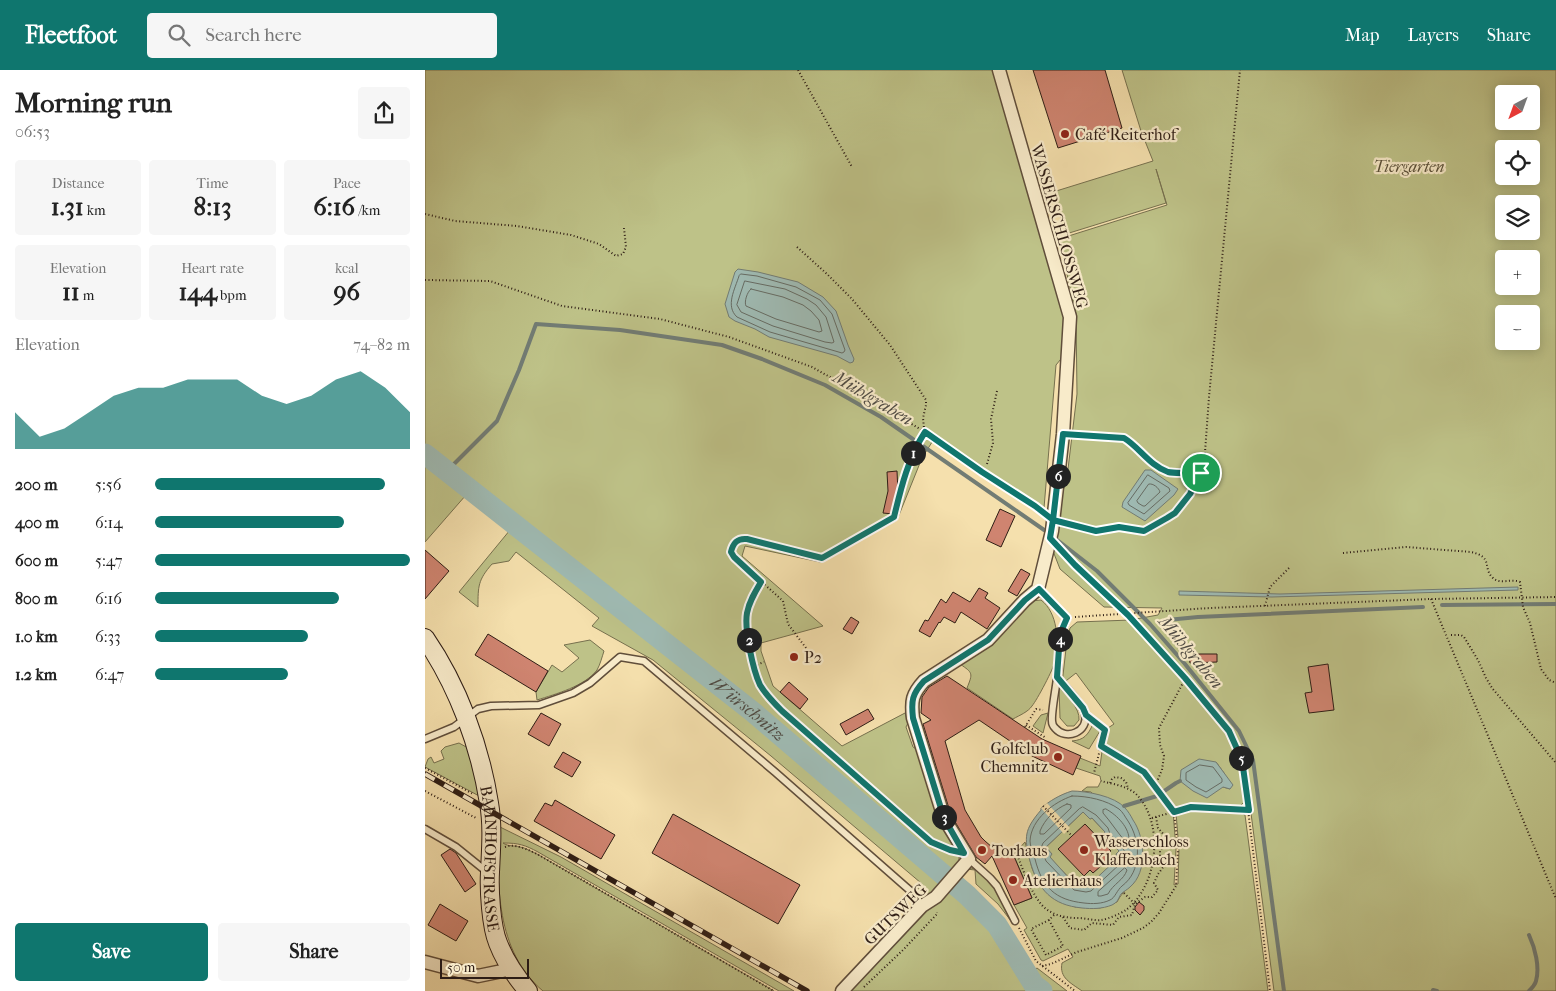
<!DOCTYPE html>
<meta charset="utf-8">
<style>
body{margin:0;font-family:"IM FELL French Canon",serif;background:#f6f6f6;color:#222;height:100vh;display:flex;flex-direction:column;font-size:19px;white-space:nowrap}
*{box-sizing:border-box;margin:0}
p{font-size:16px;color:#767676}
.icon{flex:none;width:28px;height:28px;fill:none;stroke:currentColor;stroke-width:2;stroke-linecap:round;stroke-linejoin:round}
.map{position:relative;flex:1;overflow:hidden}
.sheet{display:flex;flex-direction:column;background:#fff;width:425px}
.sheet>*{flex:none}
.needle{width:32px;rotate:221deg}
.controls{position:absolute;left:1070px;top:15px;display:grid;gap:10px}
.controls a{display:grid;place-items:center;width:45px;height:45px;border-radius:5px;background:#fff;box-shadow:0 2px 12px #0003;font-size:25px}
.scale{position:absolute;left:15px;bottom:12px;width:89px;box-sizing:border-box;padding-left:5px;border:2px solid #2e1d15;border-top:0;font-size:14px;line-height:18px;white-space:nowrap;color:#2e1d15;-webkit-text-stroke:4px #f8ebca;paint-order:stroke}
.pin{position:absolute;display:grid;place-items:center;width:42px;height:42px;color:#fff;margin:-21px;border:2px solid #fff;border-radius:50%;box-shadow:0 1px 5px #0007}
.km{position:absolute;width:25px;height:25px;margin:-12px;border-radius:50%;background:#222;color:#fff;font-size:14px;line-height:25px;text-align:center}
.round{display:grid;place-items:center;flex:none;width:52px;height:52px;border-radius:5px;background:#f6f6f6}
.headline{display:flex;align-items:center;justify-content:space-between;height:85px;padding:0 15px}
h1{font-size:28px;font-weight:700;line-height:38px}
.figures{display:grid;grid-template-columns:repeat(3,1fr);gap:8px;height:85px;padding:5px 15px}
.figures div{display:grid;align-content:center;border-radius:5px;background:#f6f6f6;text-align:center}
.figures b{font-size:25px;font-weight:700}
.figures small{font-size:14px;font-weight:400}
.figures p{font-size:14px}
.chart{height:140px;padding:10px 15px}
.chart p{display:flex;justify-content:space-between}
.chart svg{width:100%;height:90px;margin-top:5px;fill:#0f766e;opacity:.7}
.action{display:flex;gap:10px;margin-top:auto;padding:10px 15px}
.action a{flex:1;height:58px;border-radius:5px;background:#0f766e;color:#fff;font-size:20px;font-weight:700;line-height:58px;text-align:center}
.action a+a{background:#f6f6f6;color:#222}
ul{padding:0 15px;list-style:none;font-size:16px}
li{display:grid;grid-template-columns:80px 60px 1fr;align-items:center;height:38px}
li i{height:12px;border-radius:6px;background:#0f766e}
header{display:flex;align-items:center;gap:30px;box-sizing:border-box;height:70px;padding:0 25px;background:#0f766e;color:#fff}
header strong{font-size:24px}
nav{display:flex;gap:28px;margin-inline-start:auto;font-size:18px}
.search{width:350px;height:45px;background:#f6f6f6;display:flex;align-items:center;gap:12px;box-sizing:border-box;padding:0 18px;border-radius:5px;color:#767676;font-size:19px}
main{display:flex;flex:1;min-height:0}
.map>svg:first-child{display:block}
</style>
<header>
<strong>Fleetfoot</strong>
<div class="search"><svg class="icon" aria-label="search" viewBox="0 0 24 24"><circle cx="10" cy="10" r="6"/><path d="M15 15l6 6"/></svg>Search here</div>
<nav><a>Map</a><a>Layers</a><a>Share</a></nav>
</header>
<main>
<section class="sheet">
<div class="headline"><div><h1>Morning run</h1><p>06:53</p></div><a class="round"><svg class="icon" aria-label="share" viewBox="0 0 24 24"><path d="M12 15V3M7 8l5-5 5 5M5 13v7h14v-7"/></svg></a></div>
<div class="figures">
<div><p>Distance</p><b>1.31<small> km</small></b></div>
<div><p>Time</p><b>8:13</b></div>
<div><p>Pace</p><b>6:16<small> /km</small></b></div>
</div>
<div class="figures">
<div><p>Elevation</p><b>11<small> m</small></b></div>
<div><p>Heart rate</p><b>144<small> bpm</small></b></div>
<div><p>kcal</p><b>96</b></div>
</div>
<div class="chart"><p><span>Elevation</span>74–82 m</p>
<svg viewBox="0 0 160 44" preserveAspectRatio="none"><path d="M0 44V26L10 38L20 34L30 26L40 18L50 14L60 14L70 10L80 10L90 10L100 18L110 22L120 18L130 10L140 6L150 14L160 26V44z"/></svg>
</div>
<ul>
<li><b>200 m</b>5:56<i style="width:90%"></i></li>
<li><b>400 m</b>6:14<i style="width:74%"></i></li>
<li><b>600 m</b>5:47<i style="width:100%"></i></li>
<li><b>800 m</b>6:16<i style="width:72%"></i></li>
<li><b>1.0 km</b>6:33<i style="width:60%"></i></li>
<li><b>1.2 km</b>6:47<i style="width:52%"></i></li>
</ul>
<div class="action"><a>Save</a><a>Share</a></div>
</section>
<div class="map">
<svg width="1131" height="921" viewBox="0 0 1131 921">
<rect width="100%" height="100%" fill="#f5e0ad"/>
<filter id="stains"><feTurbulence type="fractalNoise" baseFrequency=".004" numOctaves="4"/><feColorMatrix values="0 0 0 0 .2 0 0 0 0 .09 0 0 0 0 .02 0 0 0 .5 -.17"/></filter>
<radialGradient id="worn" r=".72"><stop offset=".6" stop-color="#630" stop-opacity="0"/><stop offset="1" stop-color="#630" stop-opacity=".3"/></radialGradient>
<!-- green -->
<g fill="#bec288" stroke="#76704e" fill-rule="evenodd">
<path d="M0 0H577L644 246 640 284 631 295 619 438 509 369 497 388 472 450 395 492 320 476 317 486 398 556 336 573V581L348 616 417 676 480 643 483 653 481 657 488 677 493 680 534 785V791L508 824H502L492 818 496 813 346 686 228 590 167 556 174 548 91 482 84 491 67 494C53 510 53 516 53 537L34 522 85 460 41 425 0 472Z"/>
<path d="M697 0H1131V921H849L819 689 806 659 761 604 711 549 733 545 737 538 679 537 635 499 628 481 635 435 643 399 652 324 651 244 634 169 742 135 731 99 741 133 641 164 628 122 728 91 716 61ZM1079 24H1106V51H1079ZM1079 79H1106V106H1079ZM1079 134H1106V161H1079ZM1079 189H1106V216H1079ZM1079 244H1106V271H1079Z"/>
<path d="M616 530C633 543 634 571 630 591 629 598 612 630 607 636 603 642 595 645 588 649L542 618C548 603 548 603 535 594L606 531Z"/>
<path d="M706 550 758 608 802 663 815 691 819 732 813 738 766 735 748 741 751 779 749 815 753 814 754 779 751 743 767 739 813 741 820 745 843 921H657C646 913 634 908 637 893L648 887 643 879 618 891 616 890 599 860 602 858 589 835 607 828 588 784 591 782 600 772 607 798 613 813 650 837 675 838 692 832C695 826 698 823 702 818 715 802 718 793 717 773L666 722 657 721 662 717H673L676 711 675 706 651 698 655 688 675 696 680 660 689 654 651 603 637 614 642 570 645 558 652 552ZM791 692 799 703 805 719 798 717Z"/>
<path d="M165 570 179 581C177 587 175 595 172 600 160 616 131 624 112 630L111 622 127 595 137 602 154 588 139 575Z"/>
<path d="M634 617C642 626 655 638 654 650L649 656H642L635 648Z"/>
<polygon points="623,643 618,663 608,656 616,645"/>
<path d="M668 654 675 661 664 679 647 671C659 670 663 665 668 654Z"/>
<polygon points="34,673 43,678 56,727 0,697 3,689 6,687 9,693 19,689 16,681 20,677"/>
<polygon points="658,742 665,749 667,748 680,762 678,764 694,781 694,788 662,818 657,813 653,817 624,787 620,778"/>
<path d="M75 757 136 787 369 921H354L113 782C100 775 94 773 78 773 84 777 88 775 95 777 101 778 107 782 112 784L349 921H118C71 882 71 813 75 757Z"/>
<path d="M546 798C566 803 578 834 586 851L573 834 551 814 550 800 541 799Z"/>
<polygon points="525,819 563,859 610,921 425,921 499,839 509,836"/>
<polygon points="612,898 642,921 623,921 613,912 606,902"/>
</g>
<!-- water -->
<g fill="#9fbbb4" stroke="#727c74" fill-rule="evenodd">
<polygon points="313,199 333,202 373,212 398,227 411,241 423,275 429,289 428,292 425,293 412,286 344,267 330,259 310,251 304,247 300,234 310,202"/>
<polygon points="720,400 726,400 753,419 749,425 720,451 697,437 698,432"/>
<polygon points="1093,517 1093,520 847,527 754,525 754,521 855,524"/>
<polygon points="774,689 791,692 808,715 805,719 798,717 782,728 768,721 755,711 756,700"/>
<path d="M647 721C661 721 690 726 700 738 703 741 706 746 708 750 720 767 723 802 705 817 702 820 699 821 696 824 693 829 693 832 687 835 677 839 667 839 657 838 627 835 613 820 605 791 599 767 599 760 616 740V738C625 731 634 725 647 721ZM658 742 665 749 667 748 680 762 678 764 694 781 691 784 693 788 662 817 657 813 652 817 625 787 627 784 621 777Z"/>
</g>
<!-- pier -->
<polygon fill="#f5e0ad" points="622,733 645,758 639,764 616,738"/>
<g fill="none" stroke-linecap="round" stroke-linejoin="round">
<!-- shore -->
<g stroke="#666c64" stroke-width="1">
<path d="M316 204 332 206 371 217 395 230 407 244 420 280 419 282 417 283 345 262 312 247C300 236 310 219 314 206Z"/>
<polygon points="320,211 360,219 382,229 391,235 401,247 409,272 407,273 400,272 348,256 316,242 312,235"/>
<path d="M326 219 358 227 378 235 386 241 394 250 397 261 394 262 351 249 321 236C319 232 322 222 326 219Z"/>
<polygon points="723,405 744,418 745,421 719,444 704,435 703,433"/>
<path d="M724 414C728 413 734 418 735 422L720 436H718L713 433 712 431Z"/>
<polygon points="775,695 788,697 797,709 797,712 781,722 771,717 761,710 761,703"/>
<path d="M647 726C663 726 681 730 694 739 698 742 700 747 703 751 716 771 717 801 697 816 692 820 690 828 685 830 677 834 667 834 659 833 630 830 617 817 610 789 608 783 605 776 605 771 606 749 629 732 647 726Z"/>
<path d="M642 734 646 735V738L619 764H615V761C620 749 630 739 642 734Z"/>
<polygon points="658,737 671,745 683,758 685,764 699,780 697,792 666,821 661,822 649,820 621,791 616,778 618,773 654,739"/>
<path d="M681 739C692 745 705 758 704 771H700C692 762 686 752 678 743V740Z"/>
<path d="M700 798 702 800C699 810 688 814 683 824L676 826H673V822Z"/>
</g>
<!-- stream -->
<g stroke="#727c74" stroke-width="4">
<polyline points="22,401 72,351 94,300 111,254 195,260 297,275 337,289 400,315 456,347 622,462 672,501 725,554 760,594 814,661 828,690 859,921"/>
<polyline points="1017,535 1131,534"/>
<polyline points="742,550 773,547 998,537"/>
<polyline points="699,736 732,726 751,713 755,711"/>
<polyline points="1008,920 1012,921"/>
<path d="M1104 921C1107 918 1110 915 1111 911 1115 897 1110 878 1104 865"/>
</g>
<!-- river -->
<path stroke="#9fbbb4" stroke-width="21" id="s1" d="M0 384 328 642 542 825 572 855 609 915 617 921"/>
</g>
<!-- building -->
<g fill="#cf8470" stroke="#2e1d15">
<polygon points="608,0 680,0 697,58 633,78"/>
<polygon points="472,401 473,423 468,444 458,443 463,421 462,402"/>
<polygon points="575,439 590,446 576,477 561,470"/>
<polygon points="0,480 24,501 0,529"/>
<polygon points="596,499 605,504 592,526 583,521"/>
<polygon points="554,518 563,523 560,528 575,538 562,559 536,542 530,553 519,547 515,553 514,552 505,567 494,561 500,550 503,551 516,529 521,533 528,522 545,532"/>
<polygon points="426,547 434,552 427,564 418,559"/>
<polygon points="63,564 123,601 111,622 50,585"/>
<polygon points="764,584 792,584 792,592 765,593"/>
<polygon points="903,594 909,640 884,643 880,623 887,622 883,597"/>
<polygon points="522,606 617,669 656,686 648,705 607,686 554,650 520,671 540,740 556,767 560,771 575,784 582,778 588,784 607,828 589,835 567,786 560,794 551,787 526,745 498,654 506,650 496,643 497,627 504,617"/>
<polygon points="364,612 383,629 375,639 355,622"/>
<polygon points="443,639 449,649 421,665 415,654"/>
<polygon points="116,643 136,654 124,676 103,664"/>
<polygon points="138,682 156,692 147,707 129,697"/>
<polygon points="130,730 190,765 176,789 109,751 120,733 127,736"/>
<polygon points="248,744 375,815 353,854 227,783"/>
<polygon points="660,754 686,781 681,786 684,789 668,803 665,800 659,806 633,779"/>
<polygon points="25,779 31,783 51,814 40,822 16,785"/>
<polygon points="714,832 719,836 719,840 715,845 710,840 710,837"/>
<polygon points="15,834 43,851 31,871 3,855"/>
</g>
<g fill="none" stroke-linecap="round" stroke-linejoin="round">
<!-- lane casing -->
<g stroke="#604e3b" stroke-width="9">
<g id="lane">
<path d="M613 519 642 548C640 554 636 560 635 566 633 580 634 594 632 608 631 618 626 643 627 651 627 653 628 656 630 658 641 671 664 662 660 644 658 635 639 615 632 607"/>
<polyline points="0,669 29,657 53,639 66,636 114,635 148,623 165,613 195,587 219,591 350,702 481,817 488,823 497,836"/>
<polyline points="0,759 31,777 62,802"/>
<polyline points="544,789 565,808 572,816 590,851"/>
</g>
</g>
<!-- street casing -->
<g stroke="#604e3b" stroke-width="15">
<g id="street">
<polyline points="0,892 53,906 87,899"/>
<path d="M417 921 497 836 511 827 544 789 519 748 488 648C486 631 487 624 499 611L563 570 600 530 613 519 627 461 638 364 645 247 574 0"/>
</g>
</g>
<!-- secondary casing -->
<g stroke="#2e1d15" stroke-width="20">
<g id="secondary">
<path id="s2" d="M0 568C33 616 55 676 64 733 68 756 66 779 65 802 64 820 66 856 73 873 80 891 91 907 103 921"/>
</g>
</g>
<!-- path -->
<g stroke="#2e1d15" stroke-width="2" stroke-dasharray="1 2.5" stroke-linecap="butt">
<polyline points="373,0 427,97"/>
<polyline points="623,127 629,124"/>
<polyline points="0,144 30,151 92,156 146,165 174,174 191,186 198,184 201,177 199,158"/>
<polyline points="372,177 402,204 427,229 465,275 501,330 501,335 498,348 499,358"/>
<polyline points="0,210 65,211 137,236 235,249 304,267 387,297 460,338 500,362 618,442"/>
<path d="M650 365 699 368C714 377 725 396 743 402 750 404 767 402 775 403"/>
<polyline points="562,394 568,373 566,349 572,321"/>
<polyline points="639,453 671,461 694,457 719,461 750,443 765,424 779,396 784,327 815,0"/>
<polyline points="635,479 703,545 760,608 804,661 817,690 845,921"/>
<path d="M918 483 981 477 1046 482C1069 487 1057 498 1068 508 1075 515 1086 508 1095 512L1098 537 1105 553 1116 599 1124 610 1131 613"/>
<path d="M336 512C330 522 324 533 322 545 319 561 327 599 335 614 340 624 349 633 357 641L507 773 525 780"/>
<polyline points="1006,529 1131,829"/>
<polyline points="840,536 845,517 864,498"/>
<polyline points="650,547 785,538 1006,529 1131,527"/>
<polyline points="1026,565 1036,565 1039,567 1053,590 1061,608 1067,618 1131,693"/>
<path d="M381 578 363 554 358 531 309 487 306 482C308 473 312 468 322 469L397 487 469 447C476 418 483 388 500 362"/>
<polyline points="329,596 339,592"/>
<polyline points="669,651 680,660 669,703"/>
<polyline points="601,655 621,668"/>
<polyline points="600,657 611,639 618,640"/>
<polyline points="0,698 48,724"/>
<polyline points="685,713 687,709 690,707 696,708 701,712 703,718"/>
<polyline points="730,716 737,700 739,686 735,675 734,658 760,609"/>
<polyline points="0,721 51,748"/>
<polyline points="618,736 647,766"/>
<polyline points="727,748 766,737 824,740"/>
<path d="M80 777C91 773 103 780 112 784L349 921"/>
<path d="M591 782C598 799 604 819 616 834 625 845 640 848 653 848 661 848 669 851 676 850 683 849 695 844 701 840 733 816 740 753 711 724 702 716 688 714 676 711"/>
<polyline points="699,823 711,835"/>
<polyline points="638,847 645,858 659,860 667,853 688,855 694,847 707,845 710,834 720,827 727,827 733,820 729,813 733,804 739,796 735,789 735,781 739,775 740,766 733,758 731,747"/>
<polyline points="624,850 606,859 621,885 638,876 624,850 630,844"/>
<polyline points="594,858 611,891 650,921"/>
<polyline points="617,896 626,894 652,882 697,868 718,858 726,852 734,843 751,816 753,779 749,742 719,701 676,676"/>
<polyline points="439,917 478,880 512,844 512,842"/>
</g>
<!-- lane -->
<use href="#lane" stroke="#f8ebca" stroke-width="6"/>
<!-- street -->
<use href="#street" stroke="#f8ebca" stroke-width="12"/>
<!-- secondary -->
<use href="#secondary" stroke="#f8ebca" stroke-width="18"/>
<!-- rail casing -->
<g stroke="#2e1d15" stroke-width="5.5">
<polyline id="rail" points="0,704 382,921"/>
</g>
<!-- rail -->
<use href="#rail" stroke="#f8ebca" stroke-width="4" stroke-dasharray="11" stroke-linecap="butt"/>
</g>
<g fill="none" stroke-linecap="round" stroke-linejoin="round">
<!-- route casing -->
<g stroke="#fff" stroke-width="10">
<path id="route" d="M776 403 765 424 750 443 742 448 719 461 694 457 671 461 628 450 610 436 557 402 500 362C483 388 476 418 469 447L397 488 322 469C312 468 308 473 306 482L309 487 336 512C330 522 324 532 322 543 319 559 328 600 335 615 341 625 349 633 357 641L506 772 525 780 539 783 519 748 488 648C486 631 487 624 499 611L563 570 600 530 614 519 642 548 635 564 632 607 658 638 661 645 680 660 676 676 719 702 749 742 766 737 824 740 817 690 804 661 760 608 703 545 650 495 625 468 628 450 638 364 699 368C714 377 725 396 743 402 751 404 767 402 776 403"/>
</g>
<!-- route -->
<use href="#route" stroke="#0f766e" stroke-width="6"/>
</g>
<!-- markers -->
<g fill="#8f2418" stroke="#f8ebca" stroke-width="2">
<circle cx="640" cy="64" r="5"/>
<circle cx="369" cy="587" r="5"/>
<circle cx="633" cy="687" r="5"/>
<circle cx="557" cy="780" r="5"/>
<circle cx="659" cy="780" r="5"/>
<circle cx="588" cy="810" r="5"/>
</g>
<g text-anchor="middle" stroke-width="4.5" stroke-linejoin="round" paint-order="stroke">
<!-- poi labels -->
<g font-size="16" fill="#2e1d15" stroke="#f8ebca" text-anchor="start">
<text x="650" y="70">Café Reiterhof</text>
<text x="379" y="593">P2</text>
<text x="623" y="684" text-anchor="end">Golfclub<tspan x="623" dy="18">Chemnitz</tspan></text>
<text x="669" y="777">Wasserschloss<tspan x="669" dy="18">Klaffenbach</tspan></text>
<text x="567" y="786">Torhaus</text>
<text x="598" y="816">Atelierhaus</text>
</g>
<!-- park labels -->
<g font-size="16" font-style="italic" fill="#594f38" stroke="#f8ebca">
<text x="984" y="102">Tiergarten</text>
</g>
<!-- street labels -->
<g font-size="16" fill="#2e1d15" stroke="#f8ebca">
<text transform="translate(635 156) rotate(74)" y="6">WASSERSCHLOSSWEG</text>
<text dy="6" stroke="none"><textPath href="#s2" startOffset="234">BAHNHOFSTRASSE</textPath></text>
<text transform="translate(470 844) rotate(-44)" y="6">GUTSWEG</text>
</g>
<!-- water labels -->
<g font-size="18" font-style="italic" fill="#504c45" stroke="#f8ebca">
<text transform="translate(448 328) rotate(31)" y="6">Mühlgraben</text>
<text transform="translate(766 582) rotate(50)" y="6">Mühlgraben</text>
<text dy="6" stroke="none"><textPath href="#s1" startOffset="411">Würschnitz</textPath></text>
</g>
</g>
<rect width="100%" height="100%" filter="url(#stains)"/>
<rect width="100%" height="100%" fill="url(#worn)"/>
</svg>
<div class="controls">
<a><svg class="needle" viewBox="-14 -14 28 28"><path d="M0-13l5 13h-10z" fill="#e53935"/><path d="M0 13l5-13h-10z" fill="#767676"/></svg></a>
<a><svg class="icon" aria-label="locate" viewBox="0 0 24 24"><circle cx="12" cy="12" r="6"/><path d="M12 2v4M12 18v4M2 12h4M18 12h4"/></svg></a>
<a><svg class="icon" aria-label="layers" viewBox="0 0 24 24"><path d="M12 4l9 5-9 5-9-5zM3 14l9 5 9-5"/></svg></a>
<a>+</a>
<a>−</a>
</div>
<div class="scale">50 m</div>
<div class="pin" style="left:776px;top:403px;background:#1e9e55"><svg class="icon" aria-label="arrive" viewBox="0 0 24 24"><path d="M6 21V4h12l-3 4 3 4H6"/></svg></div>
<b class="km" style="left:488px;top:383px">1</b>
<b class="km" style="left:324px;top:570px">2</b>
<b class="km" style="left:519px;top:747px">3</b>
<b class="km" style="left:635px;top:569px">4</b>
<b class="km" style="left:816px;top:688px">5</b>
<b class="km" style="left:633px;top:406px">6</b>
</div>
</main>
